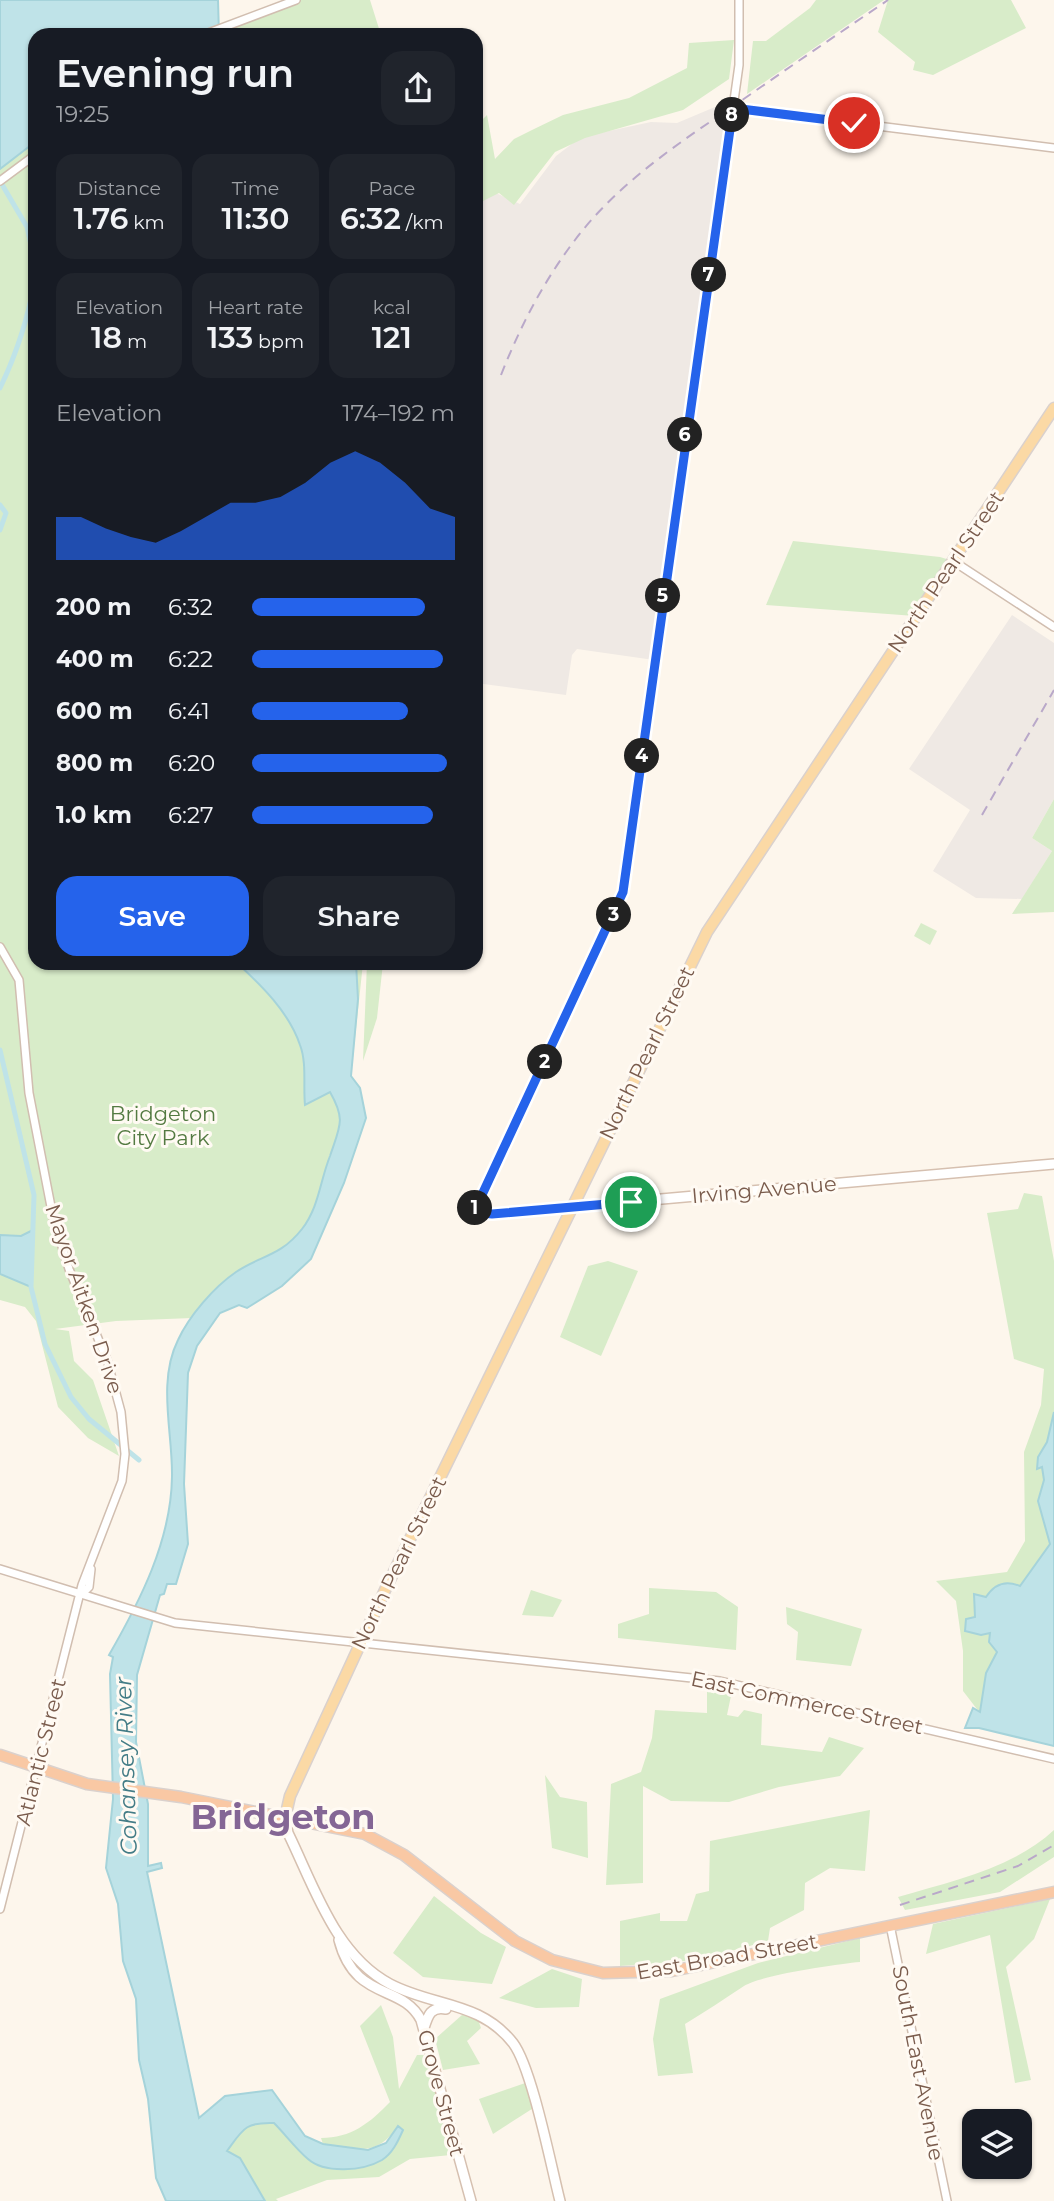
<!DOCTYPE html>
<meta charset="utf-8">
<style>
body{margin:0;font-family:Montserrat,sans-serif;background:#20242c;color:#f1f3f6;height:100vh;display:flex;flex-direction:column;font-size:26px;white-space:nowrap}
*{box-sizing:border-box;margin:0}
p{font-size:23px;color:#9ea1a6}
.icon{flex:none;width:38px;height:38px;fill:none;stroke:currentColor;stroke-width:2;stroke-linecap:round;stroke-linejoin:round}
.map{position:relative;flex:1;overflow:hidden}
.drawer{position:absolute;left:28px;top:28px;width:455px;height:942px;display:flex;flex-direction:column;background:#171b24;border-radius:21px;box-shadow:0 2px 5px #0004}
.drawer>*{flex:none}
.controls{position:absolute;left:962px;top:2109px;display:grid;gap:14px}
.controls a{display:grid;place-items:center;width:70px;height:70px;border-radius:14px;background:#171b24;box-shadow:0 2px 5px #0004;font-size:35px}
.pin{position:absolute;display:grid;place-items:center;width:60px;height:60px;color:#fff;margin:-30px;border:4px solid #fff;border-radius:50%;box-shadow:0 2px 7px #0007}
.km{position:absolute;width:35px;height:35px;margin:-18px;border-radius:50%;background:#222;color:#fff;font-size:19px;line-height:35px;text-align:center}
.round{display:grid;place-items:center;flex:none;width:74px;height:74px;border-radius:21px;background:#20242c}
.overview{display:flex;align-items:center;justify-content:space-between;height:119px;padding:0 28px}
h1{font-size:38px;font-weight:600;line-height:52px}
.stats{display:grid;grid-template-columns:repeat(3,1fr);gap:10px;height:119px;padding:7px 28px}
.stats div{display:grid;align-content:center;border-radius:18px;background:#20242c;text-align:center}
.stats b{font-size:30px;font-weight:600}
.stats small{font-size:19px;font-weight:400}
.stats p{font-size:19px}
.chart{height:196px;padding:14px 28px}
.chart p{display:flex;justify-content:space-between}
.chart svg{width:100%;height:126px;margin-top:7px;fill:#2563eb;opacity:.7}
.action{display:flex;gap:14px;margin-top:auto;padding:14px 28px}
.action a{flex:1;height:80px;border-radius:21px;background:#2563eb;color:#fff;font-size:28px;font-weight:600;line-height:80px;text-align:center}
.action a+a{background:#20242c;color:#f1f3f6}
ul{padding:0 28px;list-style:none;font-size:23px}
li{display:grid;grid-template-columns:112px 84px 1fr;align-items:center;height:52px}
li i{height:18px;border-radius:9px;background:#2563eb}
.map>svg:first-child{display:block}
</style>
<div class="map">
<svg width="1054" height="2201" viewBox="0 0 1054 2201">
<rect width="100%" height="100%" fill="#fdf6ec"/>
<!-- industrial -->
<g fill="#efe9e4">
<polygon points="734,99 654,660 577,649 572,655 566,695 476,683 476,211 484,199 496,193 520,204 556,156 581,137 651,122 677,123"/>
<polygon points="1012,615 1054,643 1054,799 1032,838 1052,851 1022,899 976,898 933,871 970,810 909,769"/>
</g>
<!-- green -->
<g fill="#d8ecc9">
<polygon points="296,0 370,0 381,35 171,35 178,30 217,22 218,29"/>
<polygon points="816,0 884,0 747,94 753,41 766,41 810,8"/>
<polygon points="888,0 1011,0 1026,28 933,75 913,70 915,62 878,32"/>
<polygon points="734,40 729,79 683,110 585,138 555,152 514,205 499,193 481,202 476,212 476,126 487,115 495,159 514,139 532,130 563,115 629,98 687,68 689,43"/>
<polygon points="35,142 35,962 363,963 351,1076 339,1132 329,1157 317,1204 303,1228 287,1246 267,1259 238,1271 222,1283 192,1318 116,1321 55,1329 69,1331 74,1361 93,1380 119,1456 88,1438 58,1407 36,1321 25,1307 0,1300 0,169"/>
<polygon points="793,541 940,557 953,561 915,616 766,605"/>
<polygon points="1054,799 1054,912 1012,914 1052,851 1032,838"/>
<polygon points="921,923 937,931 930,945 914,936"/>
<polygon points="367,963 383,963 377,1018 363,1061"/>
<path d="M1024 1193 1042 1196 1054 1261V1412L1047 1442 1038 1457V1468L1042 1466 1044 1480 1038 1501 1050 1544 1020 1586C1006 1580 994 1583 986 1597L974 1595 975 1618 991 1633 997 1652 986 1673 980 1713 963 1691V1651L956 1601 936 1581 1007 1572 1025 1541 1024 1452 1041 1405 1044 1369 1014 1359 987 1213 1018 1209Z"/>
<polygon points="608,1261 638,1271 601,1356 560,1337 588,1266"/>
<polygon points="649,1588 716,1592 738,1607 736,1650 618,1638 618,1624 649,1614"/>
<polygon points="531,1590 562,1600 553,1617 522,1615"/>
<polygon points="786,1607 862,1629 851,1666 796,1660 798,1632 787,1624"/>
<polygon points="707,1686 732,1691 727,1715 738,1717 744,1710 762,1714 761,1745 822,1752 829,1737 864,1748 840,1776 779,1787 729,1802 671,1801 643,1786 643,1883 606,1885 611,1784 641,1772 652,1738 655,1710 707,1713"/>
<polygon points="545,1775 560,1797 587,1802 588,1858 552,1848"/>
<polygon points="870,1810 865,1871 830,1868 805,1883 804,1910 770,1928 768,1941 698,1960 620,1966 620,1921 660,1913 660,1921 687,1921 696,1894 709,1891 710,1841"/>
<path d="M1054 1830V1857L1000 1892 905 1910 898 1897C952 1881 1012 1869 1054 1830Z"/>
<polygon points="434,1896 481,1933 506,1947 492,1984 423,1977 393,1953"/>
<polygon points="1050,1899 1034,1939 1006,1967 1031,2080 1015,2083 990,1935 926,1954 933,1924"/>
<path d="M860 1938V1962C837 1964 761 1975 744 1986 724 1999 705 2012 685 2024L693 2073 658 2076 653 2039 660 1999 758 1963Z"/>
<polygon points="552,1969 582,1979 579,2007 536,2008 499,1998"/>
<path d="M381 2005 393 2037 399 2089 417 2055H427L451 2155 410 2159 379 2177 327 2180 276 2199 278 2201H265L227 2152C243 2129 245 2122 274 2123L308 2159H384L396 2146 403 2130 398 2126C376 2158 357 2149 323 2144L321 2138C351 2138 370 2123 390 2102L360 2026Z"/>
<polygon points="462,2015 477,2017 481,2028 467,2041 480,2064 443,2070 435,2039"/>
<polygon points="528,2082 535,2107 493,2134 479,2099"/>
</g>
<!-- water -->
<g fill="#bfe3e8" stroke="#a5d3da" stroke-width="2">
<polygon points="0,0 218,0 219,35 192,35 178,30 171,35 35,35 35,142 0,169"/>
<path d="M237 963H356L358 999 351 1076 360 1088 366 1118 344 1183 311 1259 282 1286 247 1308 239 1305 220 1313 197 1346 188 1373 184 1484 188 1544 176 1584H167L164 1594 160 1595 137 1675 136 1742 148 1804V1866L161 1863 162 1868 147 1872 199 2118 225 2096 272 2090 305 2136 323 2144 368 2150 386 2143 398 2126 403 2130C398 2141 393 2153 382 2160 363 2171 325 2174 308 2159 296 2149 285 2134 274 2123 245 2122 243 2129 227 2151L240 2158 265 2201H166L156 2178 148 2099 139 2060 136 1999 123 1961 118 1904 106 1868 113 1799 110 1674 113 1657 109 1655C140 1601 171 1541 172 1477 173 1433 157 1382 178 1340 189 1316 214 1287 236 1272 261 1255 280 1257 302 1229 319 1207 320 1181 330 1156 340 1126 346 1120 330 1092L305 1105C303 1086 307 1063 300 1045 289 1012 261 985 237 963Z"/>
<polygon points="33,1230 31,1287 0,1274 0,1235 21,1236"/>
<path d="M1054 1412V1746L979 1728H965L973 1708 980 1712 986 1673 997 1652 989 1642 990 1633 981 1635 965 1631 966 1619 975 1617 974 1594 986 1597C995 1583 1006 1580 1020 1586L1050 1544 1038 1501 1044 1480 1042 1467 1037 1469 1038 1457 1047 1442Z"/>
</g>
<g fill="none" stroke-linecap="round" stroke-linejoin="round">
<!-- canal -->
<g stroke="#bfe3e8" stroke-width="5">
<polyline points="0,181 27,227 35,263"/>
<path d="M0 388C17 353 28 318 35 280"/>
<polyline points="0,505 6,513 0,530"/>
<polyline points="0,1050 34,1195 31,1287 45,1344 71,1397 89,1419 139,1460"/>
</g>
<!-- tertiary casing -->
<g stroke="#d1beb0" stroke-width="10">
<g id="tertiary">
<polyline points="203,35 296,0"/>
<polyline points="733,108 1054,148"/>
<polyline points="0,181 35,155"/>
<polyline points="953,561 1054,627"/>
<polyline points="0,947 19,980 29,1093 53,1217 69,1269 107,1360 121,1412 125,1454 122,1481 82,1585 0,1909"/>
<polyline points="572,1207 492,1214 473,1212 623,892 739,65 739,0"/>
<polyline points="0,1569 175,1623 720,1681 1054,1759"/>
<polyline points="82,1594 89,1587 91,1569"/>
<polyline points="890,1925 947,2201"/>
</g>
</g>
<!-- secondary casing -->
<g stroke="#d6c0b0" stroke-width="12">
<g id="secondary">
<polyline points="572,1207 1054,1164"/>
<path d="M285 1818 288 1833C314 1886 335 1955 390 1984 434 2007 480 2001 513 2043 532 2068 551 2166 560 2201"/>
<path d="M339 1940C355 2002 402 1983 421 2020L471 2201"/>
<path d="M424 2028C428 2015 431 2006 446 2009"/>
</g>
</g>
<!-- primary casing -->
<g stroke="#dad1cd" stroke-width="13">
<polyline id="primary" points="285,1818 290,1796 386,1588 707,932 1054,408"/>
</g>
<!-- trunk casing -->
<g stroke="#dad1cd" stroke-width="13">
<polyline id="trunk" points="0,1755 87,1784 181,1797 365,1834 404,1855 515,1941 552,1960 603,1973 672,1971 1054,1892"/>
</g>
<!-- tertiary -->
<use href="#tertiary" stroke="#fff" stroke-width="7"/>
<!-- secondary -->
<use href="#secondary" stroke="#fff" stroke-width="9"/>
<!-- primary -->
<use href="#primary" stroke="#fbd9a5" stroke-width="10"/>
<!-- trunk -->
<use href="#trunk" stroke="#f9c8a4" stroke-width="10"/>
<!-- rail -->
<g stroke="#b9a8c9" stroke-width="2" stroke-dasharray="10 7" stroke-linecap="butt">
<path d="M501 375C520 327 543 282 575 240 618 183 680 142 738 103 788 68 838 34 888 0"/>
<polyline points="982,815 1054,690"/>
<polyline points="900,1905 1018,1866 1054,1845"/>
</g>
</g>
<g fill="none" stroke-linecap="round" stroke-linejoin="round">
<!-- route casing -->
<g stroke="#fff" stroke-width="14">
<polyline id="route" points="631,1202 492,1214 474,1212 623,892 733,108 854,123"/>
</g>
<!-- route -->
<use href="#route" stroke="#2563eb" stroke-width="9"/>
</g>
<g text-anchor="middle" stroke-width="6" stroke-linejoin="round" paint-order="stroke">
<!-- street labels -->
<g font-size="21" fill="#7a5c4d" stroke="#fffaf3">
<text transform="translate(946 572) rotate(-56)" y="7">North Pearl Street</text>
<text transform="translate(647 1053) rotate(-64)" y="7">North Pearl Street</text>
<text transform="translate(764 1190) rotate(-5)" y="7">Irving Avenue</text>
<text transform="translate(84 1299) rotate(71)" y="7">Mayor Aitken Drive</text>
<text transform="translate(399 1563) rotate(-64)" y="7">North Pearl Street</text>
<text transform="translate(807 1703) rotate(12)" y="7">East Commerce Street</text>
<text transform="translate(41 1752) rotate(-76)" y="7">Atlantic Street</text>
<text transform="translate(727 1957) rotate(-10)" y="7">East Broad Street</text>
<text transform="translate(918 2063) rotate(79)" y="7">South East Avenue</text>
<text transform="translate(441 2093) rotate(75)" y="7">Grove Street</text>
</g>
<!-- park labels -->
<g font-size="21" fill="#537a41" stroke="#fffaf3">
<text x="163" y="1121">Bridgeton<tspan x="163" dy="24">City Park</tspan></text>
</g>
<!-- water labels -->
<g font-size="23" font-style="italic" fill="#437c86" stroke="#fffaf3">
<text transform="translate(126 1766) rotate(-92)" y="8">Cohansey River</text>
</g>
<!-- town labels -->
<g font-size="35" font-weight="bold" fill="#846695" stroke="#fffaf3">
<text x="283" y="1829">Bridgeton</text>
</g>
</g>
</svg>
<div class="controls">
<a><svg class="icon" aria-label="layers" viewBox="0 0 24 24"><path d="M12 4l9 5-9 5-9-5zM3 14l9 5 9-5"/></svg></a>
</div>
<div class="pin" style="left:631px;top:1202px;background:#1e9e55"><svg class="icon" aria-label="arrive" viewBox="0 0 24 24"><path d="M6 21V4h12l-3 4 3 4H6"/></svg></div>
<div class="pin" style="left:854px;top:123px;background:#d93025"><svg class="icon" aria-label="check" viewBox="0 0 24 24"><path d="M5 12l5 5 9-10"/></svg></div>
<b class="km" style="left:475px;top:1208px">1</b>
<b class="km" style="left:545px;top:1062px">2</b>
<b class="km" style="left:614px;top:915px">3</b>
<b class="km" style="left:642px;top:756px">4</b>
<b class="km" style="left:663px;top:596px">5</b>
<b class="km" style="left:685px;top:435px">6</b>
<b class="km" style="left:709px;top:275px">7</b>
<b class="km" style="left:732px;top:115px">8</b>
<section class="drawer">
<div class="overview"><div><h1>Evening run</h1><p>19:25</p></div><a class="round"><svg class="icon" aria-label="share" viewBox="0 0 24 24"><path d="M12 15V3M7 8l5-5 5 5M5 13v7h14v-7"/></svg></a></div>
<div class="stats">
<div><p>Distance</p><b>1.76<small> km</small></b></div>
<div><p>Time</p><b>11:30</b></div>
<div><p>Pace</p><b>6:32<small> /km</small></b></div>
</div>
<div class="stats">
<div><p>Elevation</p><b>18<small> m</small></b></div>
<div><p>Heart rate</p><b>133<small> bpm</small></b></div>
<div><p>kcal</p><b>121</b></div>
</div>
<div class="chart"><p><span>Elevation</span>174–192 m</p>
<svg viewBox="0 0 160 44" preserveAspectRatio="none"><path d="M0 44V29L10 29L20 33L30 36L40 38L50 34L60 29L70 24L80 24L90 22L100 17L110 10L120 6L130 10L140 17L150 26L160 29V44z"/></svg>
</div>
<ul>
<li><b>200 m</b>6:32<i style="width:85%"></i></li>
<li><b>400 m</b>6:22<i style="width:94%"></i></li>
<li><b>600 m</b>6:41<i style="width:77%"></i></li>
<li><b>800 m</b>6:20<i style="width:96%"></i></li>
<li><b>1.0 km</b>6:27<i style="width:89%"></i></li>
</ul>
<div class="action"><a>Save</a><a>Share</a></div>
</section>
</div>
